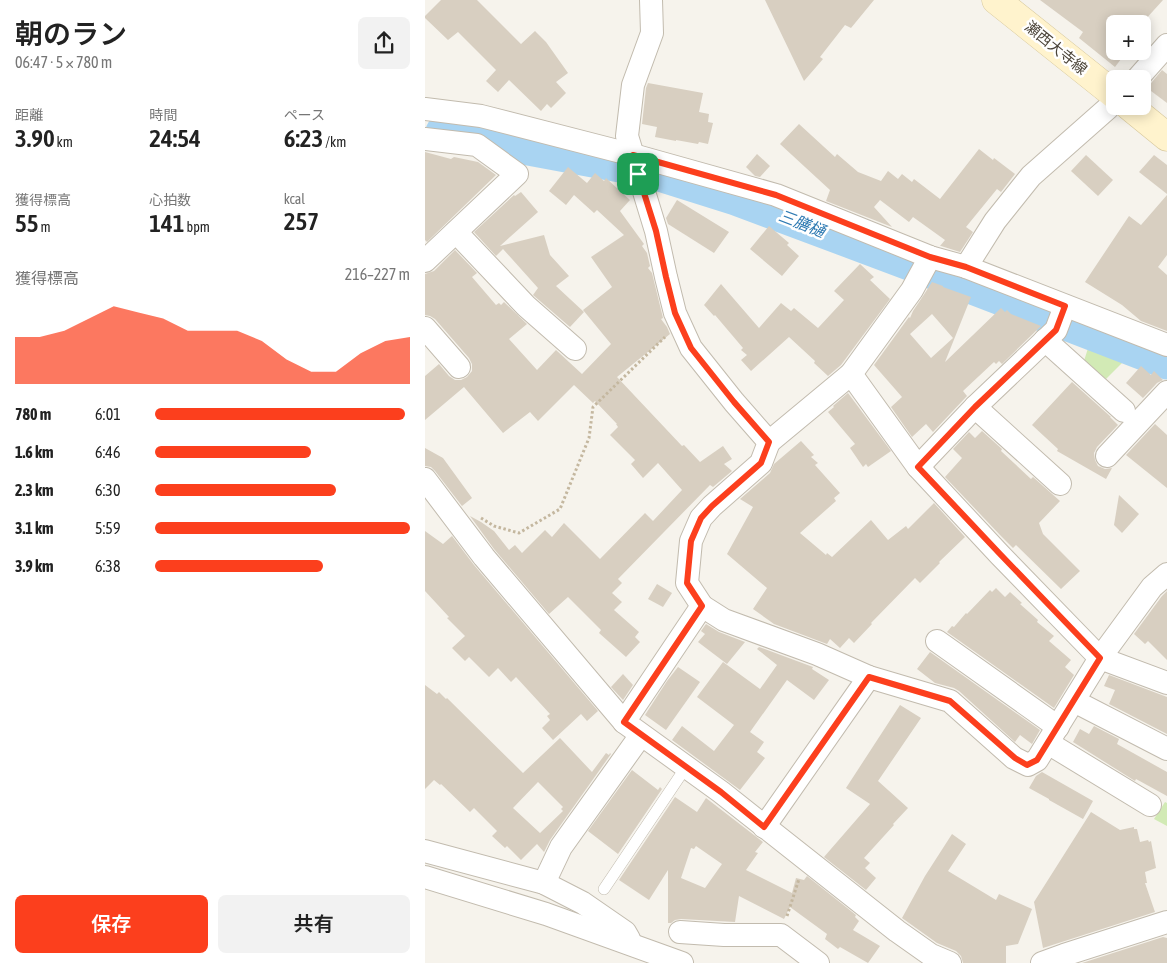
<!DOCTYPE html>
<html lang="ja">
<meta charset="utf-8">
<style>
body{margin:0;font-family:"Asap Condensed","Noto Sans JP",sans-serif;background:#f2f2f2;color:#222;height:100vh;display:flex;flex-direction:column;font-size:19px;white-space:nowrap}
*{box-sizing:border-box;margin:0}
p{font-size:16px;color:#767676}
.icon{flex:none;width:28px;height:28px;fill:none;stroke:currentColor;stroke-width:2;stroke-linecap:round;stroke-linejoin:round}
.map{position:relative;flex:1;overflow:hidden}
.details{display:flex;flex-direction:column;background:#fff;width:425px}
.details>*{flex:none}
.tools{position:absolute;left:681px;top:15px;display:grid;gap:10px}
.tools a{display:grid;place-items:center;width:45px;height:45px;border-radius:8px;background:#fff;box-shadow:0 2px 12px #0003;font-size:25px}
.pin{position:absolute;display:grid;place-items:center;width:42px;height:42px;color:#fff;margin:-21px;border-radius:10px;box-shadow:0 2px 8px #0006}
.round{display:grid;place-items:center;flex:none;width:52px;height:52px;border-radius:8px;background:#f2f2f2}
.head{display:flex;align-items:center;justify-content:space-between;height:85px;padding:0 15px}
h1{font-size:28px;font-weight:600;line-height:38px}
.figures{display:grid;grid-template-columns:repeat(3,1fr);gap:8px;height:85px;padding:5px 15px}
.figures div{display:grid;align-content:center}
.figures b{font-size:25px;font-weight:600}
.figures small{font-size:14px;font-weight:400}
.figures p{font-size:14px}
.chart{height:140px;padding:10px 15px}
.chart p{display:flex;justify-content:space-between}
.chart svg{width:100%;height:90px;margin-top:5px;fill:#fc3f1d;opacity:.7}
.button{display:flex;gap:10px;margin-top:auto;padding:10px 15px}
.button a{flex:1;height:58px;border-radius:8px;background:#fc3f1d;color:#fff;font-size:20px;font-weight:600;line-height:58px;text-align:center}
.button a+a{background:#f2f2f2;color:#222}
ul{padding:0 15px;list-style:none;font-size:16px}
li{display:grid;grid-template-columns:80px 60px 1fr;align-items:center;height:38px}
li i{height:12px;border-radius:6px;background:#fc3f1d}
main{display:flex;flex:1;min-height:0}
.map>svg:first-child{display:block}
</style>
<main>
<section class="details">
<div class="head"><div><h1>朝のラン</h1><p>06:47 · 5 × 780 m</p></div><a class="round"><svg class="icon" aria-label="share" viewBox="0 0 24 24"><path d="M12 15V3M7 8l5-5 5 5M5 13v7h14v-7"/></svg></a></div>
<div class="figures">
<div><p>距離</p><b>3.90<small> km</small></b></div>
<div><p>時間</p><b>24:54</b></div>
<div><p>ペース</p><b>6:23<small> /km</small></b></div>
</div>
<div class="figures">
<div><p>獲得標高</p><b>55<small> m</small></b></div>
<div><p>心拍数</p><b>141<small> bpm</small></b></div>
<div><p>kcal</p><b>257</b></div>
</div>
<div class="chart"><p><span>獲得標高</span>216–227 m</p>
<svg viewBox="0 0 160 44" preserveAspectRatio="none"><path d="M0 44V21L10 21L20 18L30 12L40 6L50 9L60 12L70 18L80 18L90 18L100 23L110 32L120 38L130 38L140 29L150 23L160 21V44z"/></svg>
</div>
<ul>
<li><b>780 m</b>6:01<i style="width:98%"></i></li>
<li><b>1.6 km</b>6:46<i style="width:61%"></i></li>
<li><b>2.3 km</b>6:30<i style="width:71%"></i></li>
<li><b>3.1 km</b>5:59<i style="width:100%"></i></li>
<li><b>3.9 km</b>6:38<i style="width:66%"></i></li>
</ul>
<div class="button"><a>保存</a><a>共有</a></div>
</section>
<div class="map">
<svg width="742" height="963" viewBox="0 0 742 963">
<rect width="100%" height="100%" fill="#f6f3ec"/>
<!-- green -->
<g fill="#d2eab5">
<polygon points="664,345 701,359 681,379 659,361"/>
<polygon points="740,802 742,803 742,826 729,819"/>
</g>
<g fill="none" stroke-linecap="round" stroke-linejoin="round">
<!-- river -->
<polyline stroke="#a9d4f2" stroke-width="35" points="18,132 222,170 311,198 506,271 742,362"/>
</g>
<!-- building -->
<g fill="#d8cfc1" fill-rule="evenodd">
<polygon points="16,0 52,0 96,44 110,31 121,42 143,73 131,82 141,93 126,108 122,104 116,111 84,80 73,92 61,81 71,70 33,32 23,40 0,18 0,16"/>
<polygon points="340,0 449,0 426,28 420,25 395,57 398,59 379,81"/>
<polygon points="615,0 738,0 719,21 723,25 718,32 718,24 690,24 690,51 702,51 690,67 654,38 658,32"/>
<polygon points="737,70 742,74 742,103 722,88"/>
<polygon points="223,83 278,93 274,112 284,114 283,122 288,123 283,144 274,142 273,144 251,140 251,141 230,137 232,127 217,124 221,88"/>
<polygon points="374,124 410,157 412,154 433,172 456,181 463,171 473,179 477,174 487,182 489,179 515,199 554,149 568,160 569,158 590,174 576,192 572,189 541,227 548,232 535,252 516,246 515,246 520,240 488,217 484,222 455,200 449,207 467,227 401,201 405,190 355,144"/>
<polygon points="0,152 26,159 29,157 53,162 71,175 2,242 0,240"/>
<polygon points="332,154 345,166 335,177 330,176 321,167"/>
<polygon points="661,155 688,180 673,196 646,171"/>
<polygon points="729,155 742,165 742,194 714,172"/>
<polygon points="143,167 162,183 170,173 179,181 181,178 205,200 195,211 219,244 217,246 222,253 225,266 223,268 227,273 238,318 236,319 242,327 245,334 192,377 257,446 259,445 275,462 298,446 307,459 299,464 307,471 288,487 285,485 193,579 197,583 187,593 197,602 189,610 214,632 210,637 215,642 201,657 174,633 176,630 143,597 124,614 69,549 45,516 56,522 69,531 84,550 90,545 97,553 120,530 127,537 139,523 175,559 220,513 228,521 257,490 233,463 218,478 206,464 210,460 185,435 193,427 191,424 192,424 170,401 168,403 149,385 113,421 105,412 78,433 39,387 0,420 0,376 14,364 24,376 30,380 36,380 42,377 47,371 47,364 44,358 10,319 5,316 0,315 0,274 9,271 30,250 52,273 47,277 71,305 74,303 76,305 79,302 102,324 84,339 112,370 131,350 157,374 186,344 158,310 187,287 166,257 199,235 172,210 169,213 149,195 141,205 124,191"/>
<polygon points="96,192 113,212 75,246 119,235 125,255 144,276 131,286 159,312 145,327 108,295 113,288 78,249 71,256 49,232 89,195 90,196"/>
<polygon points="742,195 742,255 733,267 742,275 742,331 716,321 697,305 660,282 704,216 716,225"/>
<polygon points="252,200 304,232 289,253 243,224 241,218"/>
<polygon points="344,226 364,243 362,245 374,256 357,276 325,249"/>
<polygon points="435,264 449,277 445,280 465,299 416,365 403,376 389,363 390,361 364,337 326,371 316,360 322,355 316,350 318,348 290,315 289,316 279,305 296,284 334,328 356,303 366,311 369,308 393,328 419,300 409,291"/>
<path d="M507 282 518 286V287L546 297 520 362 576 308 580 312 582 310 586 314 616 326 577 364 574 361 571 364 569 362 538 391 542 396 508 432 501 424 487 437 466 407 477 397 449 365 484 317 485 318 488 311 498 296ZM507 314 528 338 506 358 485 334Z"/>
<polygon points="716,366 726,375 729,371 738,380 732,383 718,398 701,383"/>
<polygon points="647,382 686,417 685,417 693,425 672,447 669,453 670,460 673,466 680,469 687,468 681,479 632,451 633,449 607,425"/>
<polygon points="423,393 466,451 443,467 441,464 438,467 425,448 430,444 403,412 409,407 408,406"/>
<polygon points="730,424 742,435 742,488 701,455"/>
<polygon points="557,431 577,449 576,451 606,479 608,477 635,501 614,523 618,534 655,571 636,589 591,545 588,548 575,535 520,477 537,458 528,449 544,432 550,438"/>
<polygon points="376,441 389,455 386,457 393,463 390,465 415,493 409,498 411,501 375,533 401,555 402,553 407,557 446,520 463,540 481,526 483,529 509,503 540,537 514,562 515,563 495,583 490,578 446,623 447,624 429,643 424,638 415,648 405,639 402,644 349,624 328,609 342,588 302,554 328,507 315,499 345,473 349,464"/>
<polygon points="0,448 18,458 47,498 37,506 10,471 6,467 0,466"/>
<polygon points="694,495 714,514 697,533 689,525"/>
<polygon points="0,531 18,544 27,536 49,565 173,711 162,721 156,714 128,740 117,728 125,720 122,716 125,714 91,677 86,682 73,668 64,677 44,657 40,661 27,648 40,636 22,618 24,617 0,591"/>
<polygon points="232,584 247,593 238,607 223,599"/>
<polygon points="571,588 580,597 585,592 597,603 595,604 613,620 612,622 629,636 624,641 646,660 640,667 649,675 629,708 522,632 527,626 529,627 541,613 542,614 565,590 567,592"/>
<polygon points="742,591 742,660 723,641 720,644 709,634 737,596"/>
<polygon points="281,624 294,632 320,642 302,664 273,642 280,634 276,631"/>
<polygon points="334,647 388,667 387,669 404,680 389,700 362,680 325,732 339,742 332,752 340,758 315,790 247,740 257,726 289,751 309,725 272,697 298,662 335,689 352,665 332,649"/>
<polygon points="505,652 615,730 607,744 595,735 590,742 534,691 529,688 510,683 492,669"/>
<polygon points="253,667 275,682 241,730 220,715 242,681"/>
<polygon points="198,674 208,685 198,700 186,687"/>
<polygon points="684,675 742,697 742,734 684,704 690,690 679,686"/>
<path d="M0 685 12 694 14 692 21 699 22 698 98 773 135 738 167 772 181 753 184 755 185 753 186 754 125 840 119 852 112 844 96 860 82 846 80 848 67 836 72 831 49 808 45 812 16 784 15 785 9 780 0 789ZM113 782 138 807 136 809 138 811 115 833 88 808Z"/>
<polygon points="475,705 496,718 453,781 483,808 468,824 469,825 439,858 445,863 440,868 451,878 441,890 399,857 445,804 421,788"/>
<polygon points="669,726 694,739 692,744 742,772 742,796 711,779 710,781 648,742 655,729 664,734"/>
<polygon points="207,770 233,790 235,787 237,789 193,854 163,831"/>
<polygon points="617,772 668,801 658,819 624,800 624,799 604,788 611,776"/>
<path d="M250 797 272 812 281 798 338 842 330 852 333 853 321 870 367 893 371 878 379 880 382 876 431 915 430 917 434 921 428 930 455 946 443 963 415 947 413 949 400 939 402 934 365 907 359 919 314 896 310 922 256 919 250 920 246 923H243V870L224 900 194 880ZM271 846 297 864 280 888 256 878 266 848 269 849Z"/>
<polygon points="666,812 695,830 709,827 709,829 712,829 715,842 723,840 724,842 726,841 731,868 720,872 722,883 720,883 730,912 618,948 609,902"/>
<polygon points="527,834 541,844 523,871 571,900 574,894 607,909 593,944 581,946 581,963 538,963 536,956 531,951 512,943 477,918 500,876"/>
<polygon points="738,937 742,938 742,963 657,963"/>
</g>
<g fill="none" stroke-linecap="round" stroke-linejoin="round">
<!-- service casing -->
<g stroke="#c2bbae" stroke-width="12">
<polyline id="service" points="179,889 261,767"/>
</g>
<!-- minor casing -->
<g stroke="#c2bbae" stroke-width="24">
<g id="minor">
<polyline points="712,79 742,45"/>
<polyline points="0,109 56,116 208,155 351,195 505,257 541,267 742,345"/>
<polyline points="0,139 52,145 92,174 0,261"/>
<polyline points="31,232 101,306 150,349"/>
<polyline points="541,267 570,221 606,176 683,108"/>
<polyline points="0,328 34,367"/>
<polyline points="620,340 699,411"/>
<polyline points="426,374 493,467 575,555 675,658 742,683"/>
<polyline points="550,407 635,484"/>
<polyline points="344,442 426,374 487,290 505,257"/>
<polyline points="682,456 742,392"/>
<polyline points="493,467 550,407 631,330 640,306"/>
<polyline points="0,479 59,557 199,722 296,792 472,931 506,955 525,963"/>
<polyline points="277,606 299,620 392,654 444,677 525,701 589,758 603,765 612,760 675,658 727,587 742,574"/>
<polyline points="512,641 633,727"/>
<polyline points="649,701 742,749"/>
<polyline points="199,722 277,606 262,583 266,541 276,518 287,506 336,463 344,442 309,402 266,348 250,313 241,277 231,231 202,136 208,85 227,33 226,0"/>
<polyline points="623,743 725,805"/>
<polyline points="339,827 444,677"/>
<polyline points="0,851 119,883 158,903 200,932 204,939"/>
<polyline points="0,877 121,914 257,963"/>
<polyline points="119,883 136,847 216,735"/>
<polyline points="255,932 299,935 356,935 393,963"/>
<polyline points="617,963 639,955 742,922"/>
</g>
</g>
<!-- secondary casing -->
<g stroke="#d6c79b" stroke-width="29">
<g id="secondary">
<polyline points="571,0 690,95"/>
<polyline points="704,106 742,137"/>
</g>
</g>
<!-- path -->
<g stroke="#c4b79f" stroke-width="3" stroke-dasharray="2.5 2.5" stroke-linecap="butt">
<polyline points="56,518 69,526 94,533 135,509 164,438 168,407 240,337"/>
<polyline points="362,916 374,879"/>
</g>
<!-- service -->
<use href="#service" stroke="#fff" stroke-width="11"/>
<!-- minor -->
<use href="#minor" stroke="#fff" stroke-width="22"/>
<!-- secondary -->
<use href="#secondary" stroke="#fff3cd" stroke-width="28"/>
</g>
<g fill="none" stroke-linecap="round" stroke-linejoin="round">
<!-- route casing -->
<g stroke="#fff" stroke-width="10">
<polygon id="route" points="208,155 351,195 505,257 541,267 640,306 631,330 550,407 493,467 575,554 675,658 612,760 602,765 590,758 525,701 444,677 339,827 296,792 199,722 277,606 262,583 266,541 276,518 287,506 336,463 344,442 309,402 266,348 250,313 241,277 231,231 213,174"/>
</g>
<!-- route -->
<use href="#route" stroke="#fc3f1d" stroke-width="6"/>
</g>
<g text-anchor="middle" stroke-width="5" stroke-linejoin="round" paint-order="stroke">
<!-- street labels -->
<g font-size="15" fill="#4b4439" stroke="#fff">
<text transform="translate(631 48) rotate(39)" y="5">瀬西大寺線</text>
</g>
<!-- water labels -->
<g font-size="16" font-style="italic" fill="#2e7ab2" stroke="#fff">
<text transform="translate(377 223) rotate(21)" y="6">三膳樋</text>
</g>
</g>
</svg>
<div class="tools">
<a>+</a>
<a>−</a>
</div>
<div class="pin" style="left:213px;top:174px;background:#1e9e55"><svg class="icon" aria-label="arrive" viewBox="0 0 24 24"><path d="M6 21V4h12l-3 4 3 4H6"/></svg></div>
</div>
</main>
